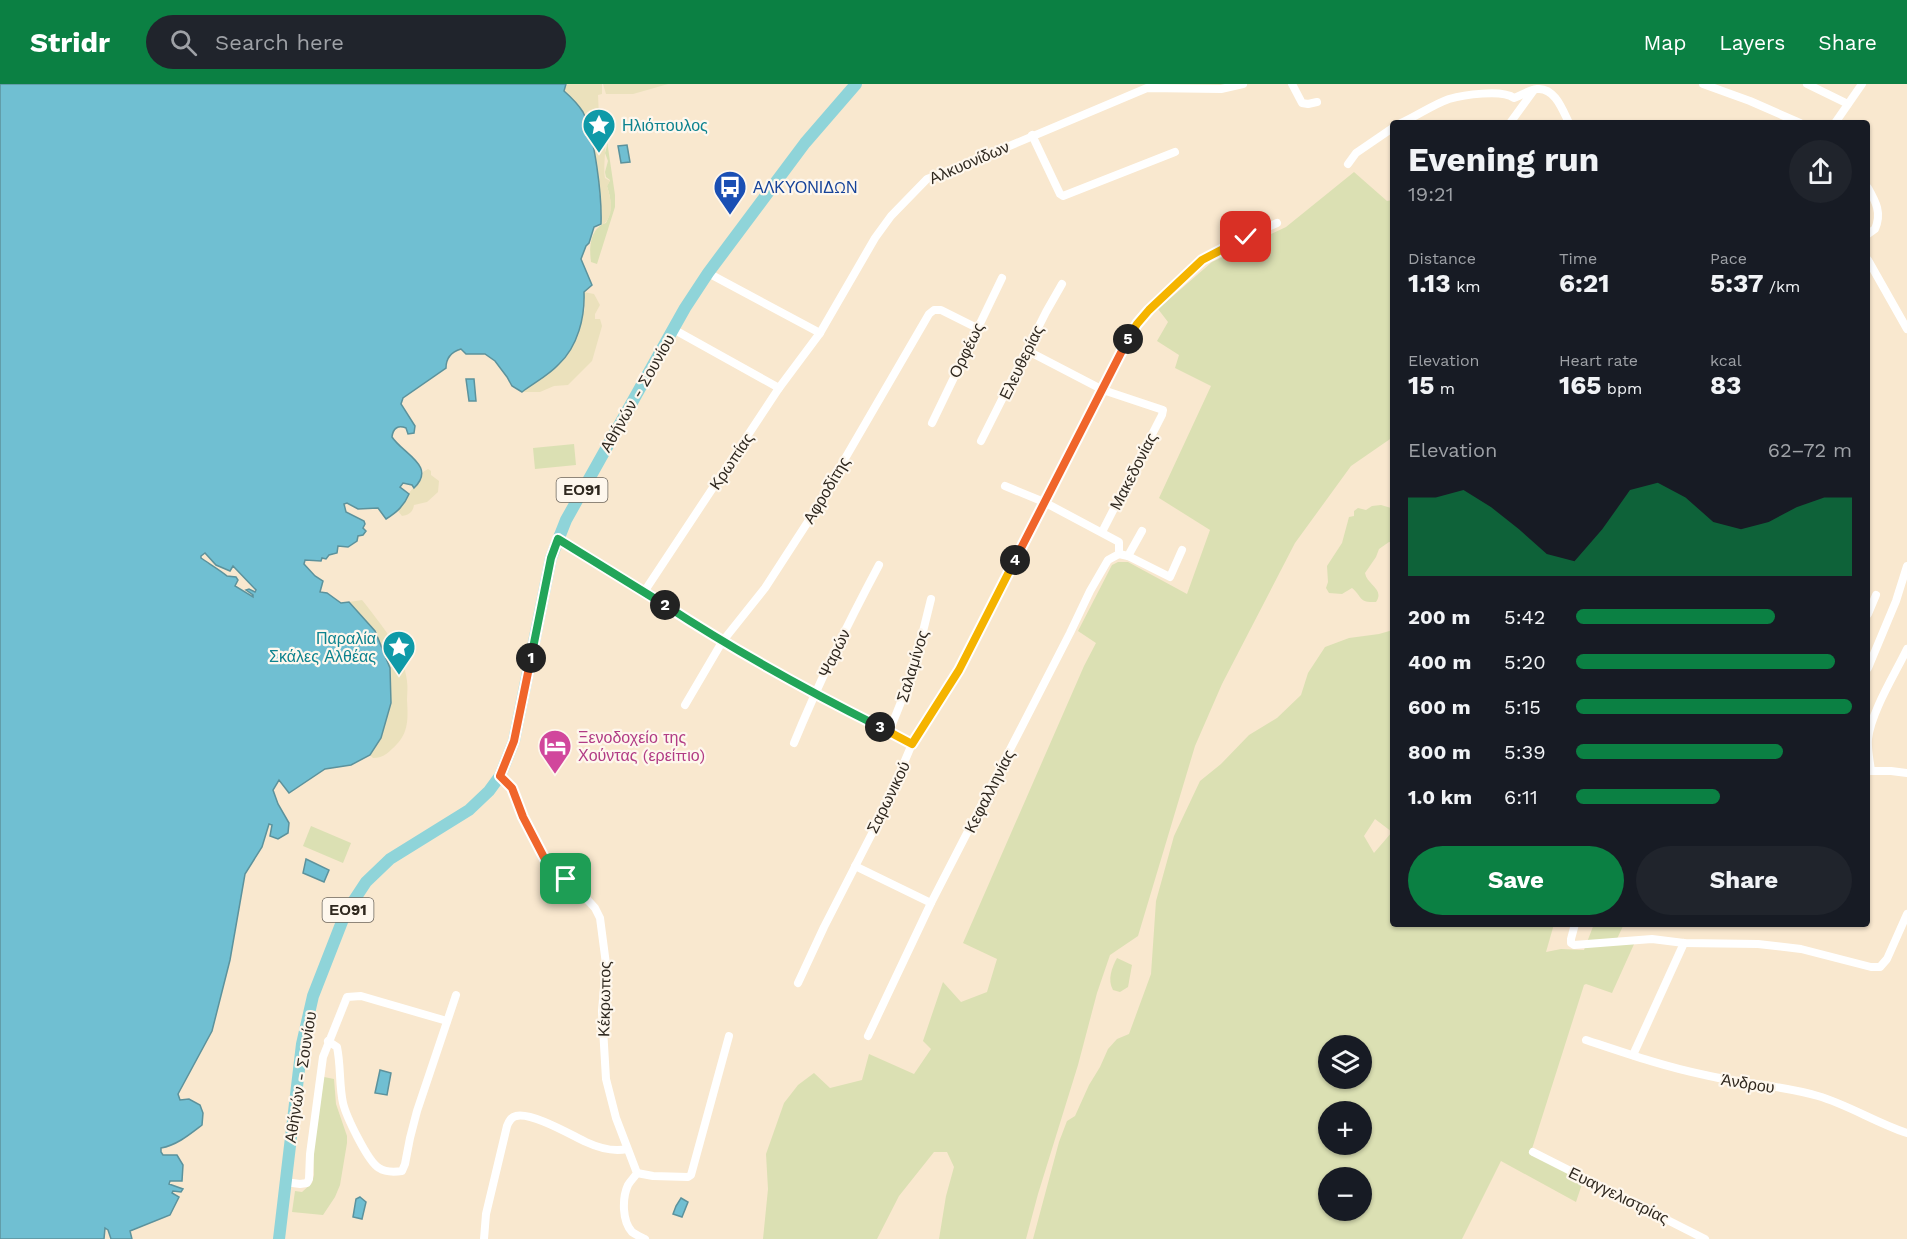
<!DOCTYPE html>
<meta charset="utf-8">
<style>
body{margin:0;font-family:"Work Sans",sans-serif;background:#20242c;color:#f1f3f6;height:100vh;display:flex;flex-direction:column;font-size:22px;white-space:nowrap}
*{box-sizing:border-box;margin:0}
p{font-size:20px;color:#9ea1a6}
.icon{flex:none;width:33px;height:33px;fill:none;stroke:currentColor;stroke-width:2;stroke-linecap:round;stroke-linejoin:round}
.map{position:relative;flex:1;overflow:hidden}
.drawer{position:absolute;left:1390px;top:36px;width:480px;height:807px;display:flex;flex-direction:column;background:#171b24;border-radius:6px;box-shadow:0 2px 4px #0004}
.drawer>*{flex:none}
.controls{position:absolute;left:1318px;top:951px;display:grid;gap:12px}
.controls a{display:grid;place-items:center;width:54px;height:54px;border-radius:50%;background:#171b24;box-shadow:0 2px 4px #0004;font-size:30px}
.pin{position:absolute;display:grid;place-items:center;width:51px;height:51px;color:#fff;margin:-26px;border-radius:12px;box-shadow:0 3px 9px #0006}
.km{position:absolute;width:30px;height:30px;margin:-15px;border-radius:50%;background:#222;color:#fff;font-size:16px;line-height:30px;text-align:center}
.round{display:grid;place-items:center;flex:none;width:63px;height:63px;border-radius:32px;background:#20242c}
.overview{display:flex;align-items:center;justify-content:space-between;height:102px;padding:0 18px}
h1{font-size:33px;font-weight:700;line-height:45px}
.stats{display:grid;grid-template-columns:repeat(3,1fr);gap:9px;height:102px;padding:6px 18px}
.stats div{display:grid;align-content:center}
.stats b{font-size:26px;font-weight:700}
.stats small{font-size:16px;font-weight:400}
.stats p{font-size:16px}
.chart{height:168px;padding:12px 18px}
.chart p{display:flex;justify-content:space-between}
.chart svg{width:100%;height:108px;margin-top:6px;fill:#0b8043;opacity:.7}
.primary-button{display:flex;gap:12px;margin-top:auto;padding:12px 18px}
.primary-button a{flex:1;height:69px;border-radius:36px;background:#0b8043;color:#fff;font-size:24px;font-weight:700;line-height:69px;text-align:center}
.primary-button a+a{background:#20242c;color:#f1f3f6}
ul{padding:0 18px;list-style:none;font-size:20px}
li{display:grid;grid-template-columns:96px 72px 1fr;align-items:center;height:45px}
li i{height:15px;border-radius:8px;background:#0b8043}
header{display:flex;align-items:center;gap:36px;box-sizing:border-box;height:84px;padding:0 30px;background:#0b8043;color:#fff}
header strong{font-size:28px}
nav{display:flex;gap:33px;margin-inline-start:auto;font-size:21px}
.search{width:420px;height:54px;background:#20242c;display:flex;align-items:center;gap:15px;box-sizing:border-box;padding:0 21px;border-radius:33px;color:#9ea1a6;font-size:22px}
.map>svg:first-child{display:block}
</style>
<header>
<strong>Stridr</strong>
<div class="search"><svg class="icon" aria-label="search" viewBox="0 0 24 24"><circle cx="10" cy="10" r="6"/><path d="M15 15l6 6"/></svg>Search here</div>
<nav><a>Map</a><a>Layers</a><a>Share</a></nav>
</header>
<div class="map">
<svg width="1907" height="1155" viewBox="0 0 1907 1155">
<rect width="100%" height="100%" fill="#f9e8cf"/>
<!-- green -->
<g fill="#dbe0b3" fill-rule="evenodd">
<path d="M605 43 615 111V123L597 180 591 178C589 164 590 144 606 139 613 126 611 115 607 102L610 96 606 93 605 88 608 77 605 69 607 62 603 44Z"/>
<polygon points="1354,88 1387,117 1393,116 1393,353 1351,382 1295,459 1222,600 1195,662 1138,852 1110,871 1097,909 1078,981 1038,1110 1026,1155 939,1155 946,1112 954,1083 947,1068 934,1068 899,1112 877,1155 763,1155 768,1105 766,1070 784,1019 798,1001 814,989 830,1004 862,996 869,970 914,990 931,965 923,957 943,898 961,918 987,908 997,875 963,859 1084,582 1096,559 1078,547 1112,481 1118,478 1128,478 1187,510 1210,446 1159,414 1211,302 1175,284 1179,271 1157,257 1168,238 1158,225 1212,178 1286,143"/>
<polygon points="574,360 576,381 535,385 533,364"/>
<path d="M1381 421 1391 424 1393 423V459L1389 458 1379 465 1376 473 1365 489C1367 501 1385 505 1376 518 1358 519 1363 513 1352 504L1342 510 1329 509 1326 504 1328 498 1327 482 1342 459 1349 433 1354 432V427L1358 424 1366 426 1372 422Z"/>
<path d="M1393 546 1394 840H1554L1546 868 1561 865 1584 866 1594 840H1624L1615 859 1635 858 1612 909 1586 900 1584 901 1531 1068 1583 1097 1576 1118 1501 1077 1462 1155H1033L1059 1058 1067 1037 1075 1032 1089 1001 1100 983 1108 965 1117 955 1129 950 1151 890 1156 817 1174 752 1200 697 1221 680 1249 651 1277 634 1301 611 1308 589 1325 563 1349 554 1379 550ZM1375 735 1392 748 1374 769 1364 752ZM1329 962H1362V994H1329ZM1329 1028H1362V1060H1329ZM1329 1094H1362V1126H1329Z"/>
<polygon points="311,742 351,759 343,779 303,762"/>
<path d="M1117 874 1132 881 1128 903 1120 908 1113 906C1107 896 1112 883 1117 874Z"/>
<polygon points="324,993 334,995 336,1020 347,1052 347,1059 340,1101 335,1113 323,1131 292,1128 295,1107 302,1108 312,1099 314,1091 313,1066"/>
</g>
<!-- sand -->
<g fill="#ebe1bc">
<path d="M566 0H602V10L598 11 599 32 601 39 597 38C611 54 602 76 605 94L610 97 607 102C611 116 615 129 604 140H601C601 110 596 55 583 29 578 20 572 14 564 7Z"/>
<polygon points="603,0 668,0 633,10 606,10"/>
<polygon points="584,208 594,210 600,221 595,230 595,235 600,235 602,242 592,277 568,301 554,302 540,308 522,308 559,281 585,225"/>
<path d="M428 385 431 387V391L439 397 438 408 427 418 414 421C413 427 410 431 402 432L398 427C403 421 405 415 409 409 416 400 421 401 423 388Z"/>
<path d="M362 516C380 539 404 567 407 597 408 604 407 610 407 616 408 632 409 648 397 660 389 668 384 674 373 674L370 671 381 654 391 619 390 584 349 518Z"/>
</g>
<!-- water -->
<g fill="#70bfd2" stroke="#5c929c" stroke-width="1.5" fill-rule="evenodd">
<path d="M0 0H566L564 7C572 14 578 20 583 28 595 53 602 112 601 140L594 143 589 159 586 162 581 175 592 201 584 208C585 233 578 262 559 280 549 291 534 299 522 308L512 302 507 293 495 277 485 270H466L461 265C451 268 446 274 446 284L403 314 401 320 415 342 414 349 408 350 406 344C398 341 393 344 392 353 403 370 437 382 414 404L412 401 403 399 400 403 409 410C404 422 397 428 386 435L378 424 358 425 347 419 344 420 346 428 364 437 365 440 363 444 366 447 363 451 358 452 357 457 348 463 338 462 337 469 329 471 326 475 322 474 321 477 305 476 304 480 315 492 323 497 320 508 327 509 341 519 349 518 375 547 390 584 391 619 381 654 370 671 351 681 325 685 289 709 279 696 273 706 278 720 289 739 288 749 278 755 270 752 272 741 269 740 262 763 245 790 230 876 212 947 178 1010 180 1016 189 1015 200 1021 203 1029 202 1041C189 1051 177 1061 161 1064V1068L163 1071H177L183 1081 182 1097H170L169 1100 183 1105 181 1108 173 1107 172 1109 179 1113 170 1131 130 1147 132 1155H111L108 1146 105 1144 104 1155H0ZM205 469 216 481 230 487 233 482 256 506 255 508 249 505 246 506 253 511V513L235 502 238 496 236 493 227 492C223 488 208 479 201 474V472Z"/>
<polygon points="627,61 630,78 621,79 618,62"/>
<polygon points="466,295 474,295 476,317 469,317"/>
<polygon points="306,775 329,786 324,798 303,789"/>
<polygon points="380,986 391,989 387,1011 375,1009"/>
<polygon points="360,1113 366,1118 362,1135 353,1133 356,1115"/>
<polygon points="681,1114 688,1118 682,1133 673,1130 676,1122"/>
</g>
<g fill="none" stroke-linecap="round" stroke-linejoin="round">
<!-- street -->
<g stroke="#fff" stroke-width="8">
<polyline points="1292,0 1302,19 1308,20 1317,18"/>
<polyline points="1703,0 1750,17 1800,39"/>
<polyline points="1807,0 1848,20"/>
<path d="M1401 39C1417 32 1432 21 1449 15 1463 11 1502 5 1514 14 1522 11 1529 6 1537 5 1555 3 1563 27 1569 39"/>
<polyline points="1510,39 1534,6"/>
<polyline points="1835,39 1862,0"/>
<polyline points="1032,51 1060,110 1063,112 1175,68"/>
<polyline points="1348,80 1356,69 1394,43"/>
<path d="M1868 104C1876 118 1882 129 1875 145L1868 150"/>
<polyline points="1868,176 1907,245"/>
<polyline points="708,189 820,249"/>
<polyline points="673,245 779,304"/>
<polyline points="1028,267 1103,306 1163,326 1162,331 1102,448"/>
<polyline points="932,339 1002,194"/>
<polyline points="981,357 1046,228 1062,200"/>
<polyline points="1005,402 1044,418 1119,458 1119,470"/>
<polyline points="558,455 722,558 814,611 912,660"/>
<polyline points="1119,470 1128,472 1170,493 1182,466"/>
<polyline points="1128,472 1142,447"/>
<polyline points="644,508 779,304 820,249 875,154 891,132 927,95 962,82 1147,4 1221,5 1243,0"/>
<polyline points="1868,530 1876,511"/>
<polyline points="1868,584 1896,517 1907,482"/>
<polyline points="685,621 722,558 765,504 811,433 929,230 934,226 941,226 977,244"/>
<polyline points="889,648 913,588 931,515"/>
<path d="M794 659C819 598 848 539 879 481"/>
<polyline points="1868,687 1891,687 1907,689"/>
<path d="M1871 687C1870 677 1867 666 1868 655 1871 628 1895 590 1907 565"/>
<path d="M500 692 512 704 523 733 549 784 584 812 595 824 600 834 606 880 602 927 606 995 616 1034 637 1089C634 1094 631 1096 628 1101 622 1114 622 1137 632 1148 636 1151 641 1153 645 1155"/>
<polyline points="855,782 931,819"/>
<polyline points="1575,840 1571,855 1571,859 1574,861 1652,855 1684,859 1758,860 1801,865 1871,883 1880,883 1887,875 1907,830"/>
<polyline points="798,899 824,843 883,728 912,660 959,586 1044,418 1137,240 1149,226 1202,176 1216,167 1277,139"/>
<polyline points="868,952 931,819 1070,549 1090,507 1108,476 1119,470"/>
<path d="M1586 956C1625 969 1665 983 1705 991 1742 1000 1781 1001 1818 1012 1849 1021 1876 1039 1907 1049"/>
<path d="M328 957 337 963C341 982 339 1001 343 1019 346 1032 368 1078 379 1084 385 1088 395 1088 402 1087L405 1080 410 1054 417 1027 456 911"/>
<polyline points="1633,971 1684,859"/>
<polyline points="1533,1068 1705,1155"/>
<polyline points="637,1089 653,1092 688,1093 691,1091 729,952"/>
<polyline points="285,1098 300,1100 307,1099 309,1095 310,1070 323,973 347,913 361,912 447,937"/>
<path d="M484 1155 486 1130 507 1042C509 1037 511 1033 516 1032 532 1028 571 1051 586 1058 599 1064 613 1068 627 1065"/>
</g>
<!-- primary -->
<polyline stroke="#8fd4d9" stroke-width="12" points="279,1155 302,960 313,912 345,830 366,798 390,775 469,726 489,707 500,692 514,657 551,474 566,436 685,224 708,189 805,59 856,0"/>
</g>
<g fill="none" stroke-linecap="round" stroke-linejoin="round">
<!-- split-1 casing -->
<g stroke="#fff" stroke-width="12">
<polyline id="split-1" points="531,574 514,657 500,692 512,704 523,733 549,783 566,795"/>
</g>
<!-- split-2 casing -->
<g stroke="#fff" stroke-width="12">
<polyline id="split-2" points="531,574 551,474 558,455 665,521"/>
</g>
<!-- split-3 casing -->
<g stroke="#fff" stroke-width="12">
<path id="split-3" d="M665 521C734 566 806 606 880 643"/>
</g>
<!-- split-4 casing -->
<g stroke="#fff" stroke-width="12">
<polyline id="split-4" points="880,643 912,660 959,586 1015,476"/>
</g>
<!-- split-5 casing -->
<g stroke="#fff" stroke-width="12">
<polyline id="split-5" points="1015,476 1128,255"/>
</g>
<!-- split-6 casing -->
<g stroke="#fff" stroke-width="12">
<polyline id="split-6" points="1128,255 1137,240 1149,226 1202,176 1246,153"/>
</g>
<!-- split-1 -->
<use href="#split-1" stroke="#f0652b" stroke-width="8"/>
<!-- split-2 -->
<use href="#split-2" stroke="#22a559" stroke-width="8"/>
<!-- split-3 -->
<use href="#split-3" stroke="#22a559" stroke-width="8"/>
<!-- split-4 -->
<use href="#split-4" stroke="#f5b400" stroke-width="8"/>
<!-- split-5 -->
<use href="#split-5" stroke="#f0652b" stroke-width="8"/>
<!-- split-6 -->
<use href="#split-6" stroke="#f5b400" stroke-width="8"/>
</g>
<!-- icons -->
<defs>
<g id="sight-pin" transform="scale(1.725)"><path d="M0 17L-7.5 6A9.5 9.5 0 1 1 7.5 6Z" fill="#0f9aa8" stroke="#fef7ed"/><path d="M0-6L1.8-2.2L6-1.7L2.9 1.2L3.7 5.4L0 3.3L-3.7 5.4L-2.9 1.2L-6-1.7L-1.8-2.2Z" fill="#fff"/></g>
<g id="bus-pin" transform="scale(1.725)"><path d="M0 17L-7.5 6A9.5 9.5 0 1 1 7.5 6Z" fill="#1a4fb4" stroke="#fef7ed"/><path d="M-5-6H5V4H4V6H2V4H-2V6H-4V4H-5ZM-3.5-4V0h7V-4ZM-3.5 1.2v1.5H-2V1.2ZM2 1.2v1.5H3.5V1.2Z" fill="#fff"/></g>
<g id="hotel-pin" transform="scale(1.725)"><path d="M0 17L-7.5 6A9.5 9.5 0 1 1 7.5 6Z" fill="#d1479c" stroke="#fef7ed"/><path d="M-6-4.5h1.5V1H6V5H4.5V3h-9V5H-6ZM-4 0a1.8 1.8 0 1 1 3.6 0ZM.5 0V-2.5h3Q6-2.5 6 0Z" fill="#fff"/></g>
</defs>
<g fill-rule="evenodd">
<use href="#sight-pin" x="599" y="41"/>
<use href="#bus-pin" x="730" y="103"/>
<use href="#sight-pin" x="399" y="563"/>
<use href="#hotel-pin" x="555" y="662"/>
</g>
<g text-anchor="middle" stroke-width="4.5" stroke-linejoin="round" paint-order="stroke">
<!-- shield labels -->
<g fill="#fef7ed" stroke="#6d665d" stroke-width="1.5">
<rect x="556.5" y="394" width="51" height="24" rx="4.5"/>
<rect x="322.5" y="814" width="51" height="24" rx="4.5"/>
</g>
<g font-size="15" font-weight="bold" fill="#2f281f">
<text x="582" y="411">ΕΟ91</text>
<text x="348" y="831">ΕΟ91</text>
</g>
<!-- culture labels -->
<g font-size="16" fill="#0d838f" stroke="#fef7ed" text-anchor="start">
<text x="622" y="47">Ηλιόπουλος</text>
<text x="376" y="560" text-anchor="end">Παραλία<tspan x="376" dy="18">Σκάλες Αλθέας</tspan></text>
</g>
<!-- street labels -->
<g font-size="16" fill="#2f281f" stroke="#fef7ed">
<text transform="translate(969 78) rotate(-23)" y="6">Αλκυονίδων</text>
<text transform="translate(966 266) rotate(-64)" y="6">Ορφέως</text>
<text transform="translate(1021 278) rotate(-64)" y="6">Ελευθερίας</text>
<text transform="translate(637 309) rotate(-60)" y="6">Αθήνών - Σουνίου</text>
<text transform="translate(731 377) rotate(-56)" y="6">Κρωπίας</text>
<text transform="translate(1133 387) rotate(-63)" y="6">Μακεδονίας</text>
<text transform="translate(826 406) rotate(-59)" y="6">Αφροδίτης</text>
<text transform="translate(834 569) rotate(-64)" y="6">Ψαρών</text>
<text transform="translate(912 582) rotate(-73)" y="6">Σαλαμίνος</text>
<text transform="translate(989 707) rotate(-63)" y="6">Κεφαλληνίας</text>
<text transform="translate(888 713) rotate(-64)" y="6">Σαρωνικού</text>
<text transform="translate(604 915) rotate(-89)" y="6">Κέκρωπος</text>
<text transform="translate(300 993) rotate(-81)" y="6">Αθήνών - Σουνίου</text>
<text transform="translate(1748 999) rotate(9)" y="6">Άνδρου</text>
<text transform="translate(1619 1111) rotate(26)" y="6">Ευαγγελιστρίας</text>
</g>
<!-- transit labels -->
<g font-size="16" fill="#164399" stroke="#fef7ed" text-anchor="start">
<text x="753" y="109">ΑΛΚΥΟΝΙΔΩΝ</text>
</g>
<!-- hotel labels -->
<g font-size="16" fill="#b23c85" stroke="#fef7ed" text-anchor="start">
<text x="578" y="659">Ξενοδοχείο της<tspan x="578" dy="18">Χούντας (ερείπιο)</tspan></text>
</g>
</g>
</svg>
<div class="controls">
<a><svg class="icon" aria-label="layers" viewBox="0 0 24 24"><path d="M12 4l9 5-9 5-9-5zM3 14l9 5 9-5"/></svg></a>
<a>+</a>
<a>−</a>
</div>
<div class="pin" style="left:566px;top:795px;background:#1e9e55"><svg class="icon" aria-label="arrive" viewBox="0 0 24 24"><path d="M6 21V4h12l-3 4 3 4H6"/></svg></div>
<div class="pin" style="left:1246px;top:153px;background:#d93025"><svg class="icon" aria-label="check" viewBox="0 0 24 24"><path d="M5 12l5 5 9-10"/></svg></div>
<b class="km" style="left:531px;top:574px">1</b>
<b class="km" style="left:665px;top:521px">2</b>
<b class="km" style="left:880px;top:643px">3</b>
<b class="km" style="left:1015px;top:476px">4</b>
<b class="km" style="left:1128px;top:255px">5</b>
<section class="drawer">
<div class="overview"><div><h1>Evening run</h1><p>19:21</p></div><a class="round"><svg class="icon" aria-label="share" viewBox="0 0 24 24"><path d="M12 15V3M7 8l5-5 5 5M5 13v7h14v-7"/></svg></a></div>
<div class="stats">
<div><p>Distance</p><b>1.13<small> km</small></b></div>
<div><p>Time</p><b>6:21</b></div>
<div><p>Pace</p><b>5:37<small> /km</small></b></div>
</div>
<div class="stats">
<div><p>Elevation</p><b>15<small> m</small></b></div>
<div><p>Heart rate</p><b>165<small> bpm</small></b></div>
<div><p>kcal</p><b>83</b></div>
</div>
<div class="chart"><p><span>Elevation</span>62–72 m</p>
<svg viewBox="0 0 160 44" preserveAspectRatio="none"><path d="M0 44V12L10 12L20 9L30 16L40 25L50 35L60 38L70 25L80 9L90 6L100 12L110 22L120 25L130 22L140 16L150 12L160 12V44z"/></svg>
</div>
<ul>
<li><b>200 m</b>5:42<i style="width:72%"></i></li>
<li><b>400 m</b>5:20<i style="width:94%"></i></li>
<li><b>600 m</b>5:15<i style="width:100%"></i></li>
<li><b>800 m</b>5:39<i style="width:75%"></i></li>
<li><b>1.0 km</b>6:11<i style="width:52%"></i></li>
</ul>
<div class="primary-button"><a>Save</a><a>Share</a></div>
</section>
</div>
